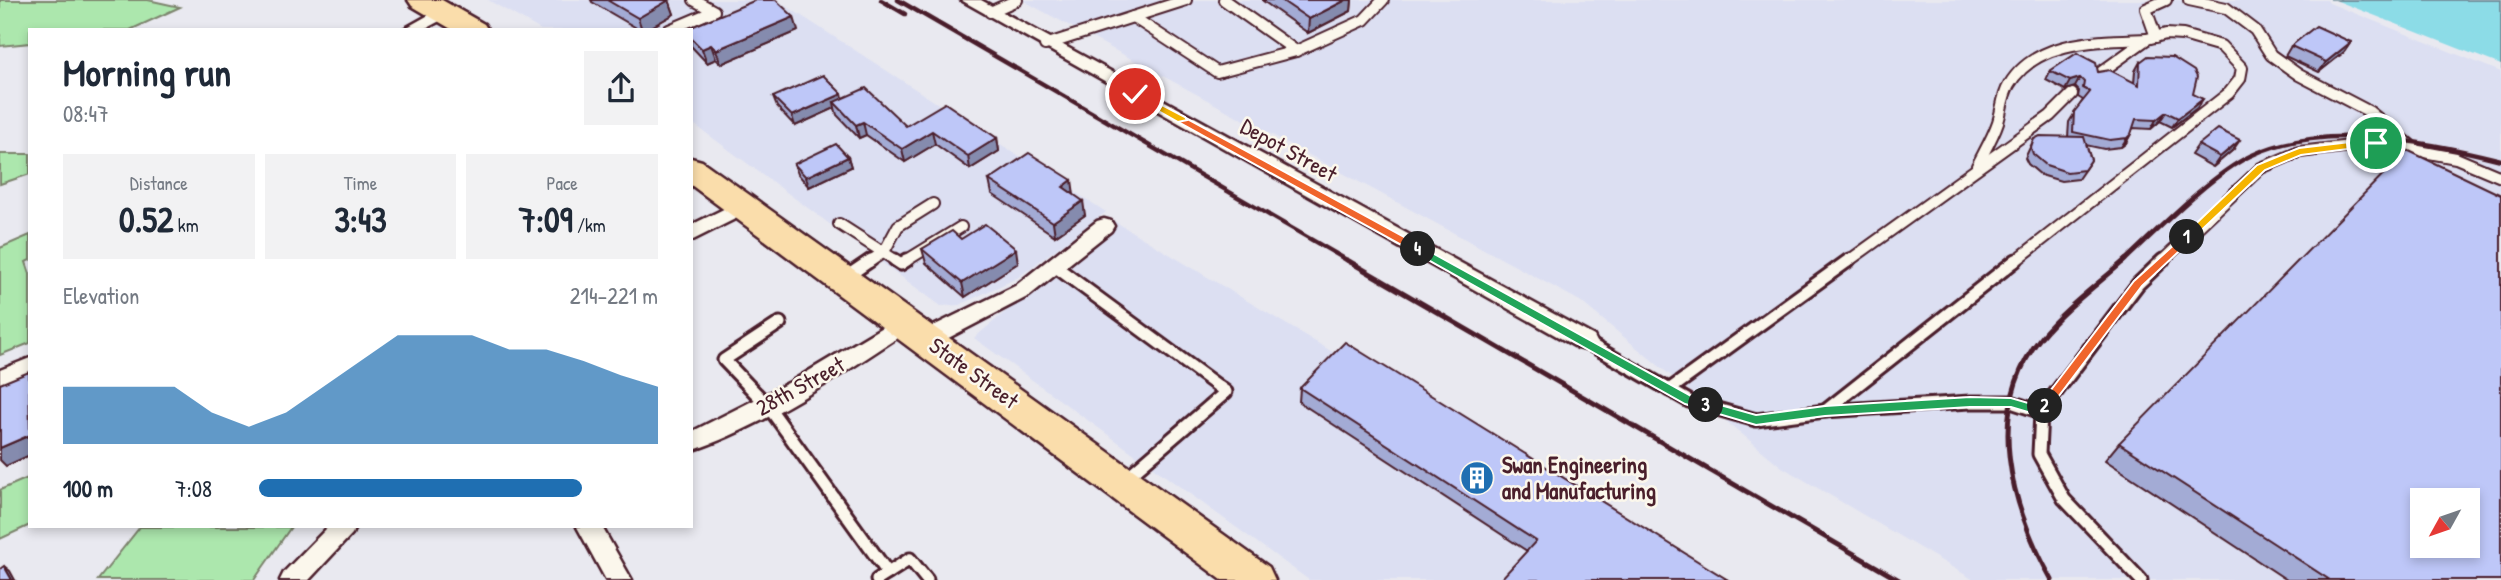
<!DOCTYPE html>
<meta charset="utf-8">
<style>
body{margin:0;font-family:"Patrick Hand",sans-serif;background:#f2f2f3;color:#1f2937;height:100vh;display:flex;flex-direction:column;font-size:26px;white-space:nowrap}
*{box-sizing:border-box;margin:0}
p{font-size:23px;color:#747a83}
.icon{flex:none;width:38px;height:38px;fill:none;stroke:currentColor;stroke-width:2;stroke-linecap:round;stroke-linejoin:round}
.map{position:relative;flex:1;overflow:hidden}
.sheet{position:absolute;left:28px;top:28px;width:665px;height:500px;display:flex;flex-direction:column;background:#fff;border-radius:0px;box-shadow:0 4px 10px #0003}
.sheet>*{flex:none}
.needle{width:46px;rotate:230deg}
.buttons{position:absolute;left:2410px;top:488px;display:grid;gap:14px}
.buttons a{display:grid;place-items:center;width:70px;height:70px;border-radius:0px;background:#fff;box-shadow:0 4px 10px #0003;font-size:35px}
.pin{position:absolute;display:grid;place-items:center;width:60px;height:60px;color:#fff;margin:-30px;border:4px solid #fff;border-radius:50%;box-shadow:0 2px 7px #0007}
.km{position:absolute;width:35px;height:35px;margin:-18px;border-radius:50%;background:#222;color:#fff;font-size:19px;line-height:35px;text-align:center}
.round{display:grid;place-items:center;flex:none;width:74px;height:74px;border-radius:0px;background:#f2f2f3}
.overview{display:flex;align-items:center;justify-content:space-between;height:119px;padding:0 35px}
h1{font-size:38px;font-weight:800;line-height:52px}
.metrics{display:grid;grid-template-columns:repeat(3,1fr);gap:10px;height:119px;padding:7px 35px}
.metrics div{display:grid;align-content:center;border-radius:0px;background:#f2f2f3;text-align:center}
.metrics b{font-size:35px;font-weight:800}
.metrics small{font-size:19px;font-weight:400}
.metrics p{font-size:19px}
.chart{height:196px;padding:14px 35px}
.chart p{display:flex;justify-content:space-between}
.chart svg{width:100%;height:126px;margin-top:7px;fill:#1f6fb2;opacity:.7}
ul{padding:0 35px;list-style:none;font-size:23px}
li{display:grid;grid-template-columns:112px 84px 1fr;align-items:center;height:52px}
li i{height:18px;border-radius:9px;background:#1f6fb2}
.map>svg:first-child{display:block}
</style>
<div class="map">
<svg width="2501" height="580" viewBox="0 0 2501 580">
<rect width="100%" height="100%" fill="#e9e9f0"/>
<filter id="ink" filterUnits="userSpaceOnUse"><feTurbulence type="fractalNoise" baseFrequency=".0143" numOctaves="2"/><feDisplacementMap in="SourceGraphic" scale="14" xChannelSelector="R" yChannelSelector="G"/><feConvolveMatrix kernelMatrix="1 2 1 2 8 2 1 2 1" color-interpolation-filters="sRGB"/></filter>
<g filter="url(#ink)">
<!-- built -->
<g fill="#dcdff2" fill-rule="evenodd">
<polygon points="488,0 777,0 1106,212 1017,278 959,305 941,306 691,122 691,30 541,30"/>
<path d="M1022 0H2330L2501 69V580H1974L1782 467 1580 301ZM2422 500H2468V546H2422Z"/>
<polygon points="1114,221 1713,580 1309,580 974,338"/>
</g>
<!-- green -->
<g fill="#ace7ad" stroke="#7b836c" stroke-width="2">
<polygon points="0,0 148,0 180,7 130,30 30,30 30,43 0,46"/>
<polygon points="0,154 30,154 30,174 0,184"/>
<polygon points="30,235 30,260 26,262 30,274 30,343 0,355 0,248"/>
<polygon points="30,477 30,525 0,539 0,490"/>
<polygon points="140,527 291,527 254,580 98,580"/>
</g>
<!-- water -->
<polygon fill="#8cdce7" stroke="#72909c" stroke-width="2" points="2330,0 2501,0 2501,69"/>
<!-- pier -->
<polygon fill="#e9e9f0" points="2327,0 2335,0 2501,65 2501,72 2329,3"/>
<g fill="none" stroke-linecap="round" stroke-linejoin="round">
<!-- lane-far1 casing -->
<g stroke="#4a1f2b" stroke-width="14">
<g id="lane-far1">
<polyline points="1224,0 1296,51 1364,20 1383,0"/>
<polyline points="2189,0 2226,8 2255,30 2271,55 2299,75 2370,112 2414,148"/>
<polyline points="990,12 1017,0"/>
<polyline points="1133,17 1217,72 1296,51"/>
<polyline points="669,30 714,11 694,0"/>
<polyline points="2156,37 2146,9 2166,0"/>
<polyline points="1045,45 1186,0"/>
<path d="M1977 166C1984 152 1993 137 1998 122 2002 110 2002 96 2009 85 2036 39 2100 41 2147 39"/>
<polyline points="839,224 898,262"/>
<polyline points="869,262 884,252 898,226 933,204"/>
<polyline points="904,262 961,227"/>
<polyline points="1847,262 2050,116 2072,94"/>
<polyline points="2014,262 2229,93 2240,79 2242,68 2221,46 2183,35 2166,34 2147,39 2097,75"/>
<polyline points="2161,262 2261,168 2299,152 2376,143 2456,158 2501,177"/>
</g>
</g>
<!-- lane casing -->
<g stroke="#4a1f2b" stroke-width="17">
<g id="lane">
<polyline points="895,260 901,264 907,260"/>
<polyline points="1056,267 1226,392 1125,479"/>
<polyline points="846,277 871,260"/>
<polyline points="780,323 724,360 768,406 888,573"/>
<polyline points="1586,342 1689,401 1756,420 1825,411 1970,402 2011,402 2041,412"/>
<polyline points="1669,390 1849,260"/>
<polyline points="1825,411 2016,260"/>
<polyline points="877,580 910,559 927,580"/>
<polyline points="2141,580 2064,499 2039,454 2041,412 2138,284 2163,260"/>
</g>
</g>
<!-- street casing -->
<g stroke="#4a1f2b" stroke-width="5">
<g id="street">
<polygon points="961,0 981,0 1594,336 1597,342 1594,348 1586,350 1578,348"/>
<polygon points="443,7 452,12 449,16 423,30 402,30"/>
<polygon points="744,199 751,201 754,206 751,211 691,241 691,225"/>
<polygon points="1104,219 1111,221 1114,226 1111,231 1029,296 935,345 927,347 919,345 916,339 919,333 1015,286 1097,221"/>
<path d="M904 314 912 316 915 322 912 328C848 371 764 427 691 451V432L792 381Z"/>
<polygon points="30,358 30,376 0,389 0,370"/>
<polygon points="328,527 355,527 352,534 309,580 280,580 284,572"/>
<polygon points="577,527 602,527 632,580 606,580"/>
</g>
</g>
<!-- primary casing -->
<g stroke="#4a1f2b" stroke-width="5">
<g id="primary">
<polygon points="408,0 442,0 484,24 488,30 453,30 412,6"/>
<polygon points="691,158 702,161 1269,567 1275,580 1222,580 691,185"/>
</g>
</g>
<!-- lane-far1 -->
<use href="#lane-far1" stroke="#fbf7ec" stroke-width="10"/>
<!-- lane -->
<use href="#lane" stroke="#fbf7ec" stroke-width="11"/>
<!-- street -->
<use href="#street" fill="#fbf7ec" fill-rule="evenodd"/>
<!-- primary -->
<use href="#primary" fill="#faddab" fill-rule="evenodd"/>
<!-- rail-far1 -->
<g stroke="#4a1f2b" stroke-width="4.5">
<polyline points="881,0 905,14"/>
<polyline points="898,0 1350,262"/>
<path d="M2123 262C2157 231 2209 176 2250 156 2322 121 2426 141 2501 160"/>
</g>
<!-- rail -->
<g stroke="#4a1f2b" stroke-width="5">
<polyline points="1347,260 1899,580"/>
<path d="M2052 580C2011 507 1983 410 2041 337 2065 308 2097 285 2125 260"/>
</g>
</g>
<!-- wall -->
<g fill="#a3abd5" stroke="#4a1f2b" stroke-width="2">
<polygon points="591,0 669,0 674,14 646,30 640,30 592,2"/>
<polygon points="1263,0 1352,0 1351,11 1308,33 1263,1"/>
<polygon points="798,31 721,64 716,59 707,63 691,46 691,38"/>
<polygon points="2351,42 2344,52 2319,72 2285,56 2291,46"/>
<polygon points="2140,62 2193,94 2197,108 2172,127 2160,121 2151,129 2133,128 2126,143 2121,147 2104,149 2086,145 2091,160 2078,179 2061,181 2041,175 2028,164 2025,158 2034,139 2068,137 2069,122 2083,100 2078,97 2079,91 2075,87 2065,90 2046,80 2050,71 2098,72 2134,83 2135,71"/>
<polygon points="773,97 844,98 906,126 997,138 999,151 970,169 935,144 905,162 866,135 859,138 837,115 835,108 795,126 777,107"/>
<polygon points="2198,145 2233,150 2213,167 2191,155"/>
<polygon points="848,157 851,167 809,187 798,174 794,164"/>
<polygon points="989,180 1074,195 1085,215 1055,236 992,194"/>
<polygon points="961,239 1018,263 965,297 926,263 922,249"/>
<polygon points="1300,388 1728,580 1527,551 1299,402"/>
<polygon points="2119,443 2501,580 2287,580 2105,460"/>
</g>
<!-- shaded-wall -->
<g fill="#858bae" stroke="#4a1f2b" stroke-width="2">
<polygon points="669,0 674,14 646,30 642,30 638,18"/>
<polygon points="1346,0 1352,0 1351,11 1308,33 1309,19"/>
<polygon points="794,17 798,31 721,64 716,50"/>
<polygon points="2351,42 2344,52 2319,72 2326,62"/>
<polygon points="711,45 716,59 707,63 702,49"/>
<polygon points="2080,78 2075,87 2065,90 2070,81"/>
<polygon points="842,94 845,103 834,102 835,108 795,126 792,116"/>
<polygon points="2203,99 2197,108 2172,127 2178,118"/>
<polygon points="2166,112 2160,121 2151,129 2156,120"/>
<polygon points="863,122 866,135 859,138 856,125"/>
<polygon points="932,131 935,144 905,162 902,149"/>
<polygon points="2131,134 2126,143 2121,147 2127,138"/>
<polygon points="997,138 999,151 970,169 968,156"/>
<polygon points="2240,140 2233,150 2213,167 2220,157"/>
<polygon points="848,157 851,167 809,187 806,177"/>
<polygon points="1072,180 1074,195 1063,187"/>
<polygon points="1083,201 1085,215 1055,236 1053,222"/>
<polygon points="1016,249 1018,263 965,297 962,283"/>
<polygon points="30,435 30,455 6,466 0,460 0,448"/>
<polygon points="4,566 10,571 15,580 12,580"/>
</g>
<!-- building -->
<g fill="#bec7f8" stroke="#4a1f2b" stroke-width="2" fill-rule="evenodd">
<polygon points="607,0 669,0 638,18"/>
<polygon points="756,0 776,0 794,17 716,50 711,45 702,49 691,38 691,30 684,30"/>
<polygon points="1281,0 1346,0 1309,19"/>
<polygon points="2316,26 2351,42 2326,62 2291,46"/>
<polygon points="2077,53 2096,63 2098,72 2110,70 2139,85 2140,62 2148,56 2172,57 2194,71 2197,77 2193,94 2203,99 2178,118 2166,112 2156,120 2136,119 2131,134 2127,138 2110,140 2073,132 2074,112 2090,92 2083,88 2084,82 2080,78 2070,81 2050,71"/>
<polygon points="823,75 842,94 792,116 773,97"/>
<polygon points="866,88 906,126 945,103 997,138 968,156 932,131 902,149 863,122 856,125 834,102"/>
<polygon points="2218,129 2240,140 2220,157 2198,145"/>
<polygon points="2040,136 2084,137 2091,160 2084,170 2067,172 2046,165 2033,154 2031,148 2034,139"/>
<polygon points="836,144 848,157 806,177 794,164"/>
<path d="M2407 150 2501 195V580H2330L2119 443ZM2422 500H2468V546H2422Z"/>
<polygon points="1029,153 1072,180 1063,187 1083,201 1053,222 989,180"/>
<polygon points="985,224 1016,249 962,283 922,249 952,231 961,239"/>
<polygon points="1345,342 1728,580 1500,580 1536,541 1300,388"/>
<polygon points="29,372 30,435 0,448 0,384"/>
<polygon points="4,566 12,580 0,580 0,569"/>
</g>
</g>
<!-- split-1 -->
<polygon fill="#f5b400" stroke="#fff" stroke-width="2" points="2376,139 2379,140 2379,145 2301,155 2265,170 2191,240 2187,241 2182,237 2257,165 2299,148"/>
<!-- split-2 -->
<polygon fill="#f0652b" stroke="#fff" stroke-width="2" points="2187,233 2193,237 2191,240 2142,286 2049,409 2041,409 2041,403 2134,281"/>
<!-- split-3 -->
<polygon fill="#22a559" stroke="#fff" stroke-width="2" points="1970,397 2011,398 2038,406 2045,401 2051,406 2041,416 2011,407 1970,407 1825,416 1756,425 1702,409 1700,405 1706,401 1756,415 1825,406"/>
<!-- split-4 -->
<polygon fill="#22a559" stroke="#fff" stroke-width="2" points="1418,245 1693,397 1710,402 1710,409 1706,410 1685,404 1414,252 1412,249"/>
<!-- split-5 -->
<polygon fill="#f0652b" stroke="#fff" stroke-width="2" points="1182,116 1421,246 1423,249 1421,252 1414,252 1178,122 1177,120"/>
<!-- split-6 -->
<polygon fill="#f5b400" stroke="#fff" stroke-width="2" points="1135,91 1185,117 1187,120 1178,122 1132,96 1130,94"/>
<!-- icons -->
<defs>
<g id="building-disc" transform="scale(1.75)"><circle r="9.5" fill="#1f6fb2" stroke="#fbf7ec"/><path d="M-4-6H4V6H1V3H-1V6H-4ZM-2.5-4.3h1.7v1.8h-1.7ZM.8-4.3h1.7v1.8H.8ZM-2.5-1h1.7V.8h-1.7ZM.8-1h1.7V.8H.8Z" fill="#fff"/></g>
</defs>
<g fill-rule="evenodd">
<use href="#building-disc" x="1477" y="478"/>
</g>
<g text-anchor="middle" stroke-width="5" stroke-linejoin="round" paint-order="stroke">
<!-- street labels -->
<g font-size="23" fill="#4a1f2b" stroke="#fbf7ec">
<text transform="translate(1289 150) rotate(29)" y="8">Depot Street</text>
<text transform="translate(974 373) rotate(36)" y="8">State Street</text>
<text transform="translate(800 386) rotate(-29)" y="8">28th Street</text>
</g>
<!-- poi labels -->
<g font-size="23" font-weight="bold" fill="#4a1f2b" stroke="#fbf7ec" text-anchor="start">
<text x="1502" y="473">Swan Engineering<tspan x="1502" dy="26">and Manufacturing</tspan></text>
</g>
</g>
</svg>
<div class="buttons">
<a><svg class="needle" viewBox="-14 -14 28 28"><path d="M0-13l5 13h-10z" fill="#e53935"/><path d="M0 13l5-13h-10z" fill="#747a83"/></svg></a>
</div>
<div class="pin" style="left:2376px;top:143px;background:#1e9e55"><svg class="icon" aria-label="arrive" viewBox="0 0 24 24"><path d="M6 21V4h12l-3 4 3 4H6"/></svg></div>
<div class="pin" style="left:1135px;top:94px;background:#d93025"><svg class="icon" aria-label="check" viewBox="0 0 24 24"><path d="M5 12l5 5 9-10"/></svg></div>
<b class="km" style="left:2187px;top:237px">1</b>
<b class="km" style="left:2045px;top:406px">2</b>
<b class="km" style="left:1706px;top:405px">3</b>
<b class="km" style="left:1418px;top:249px">4</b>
<section class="sheet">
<div class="overview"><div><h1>Morning run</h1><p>08:47</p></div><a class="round"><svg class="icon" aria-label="share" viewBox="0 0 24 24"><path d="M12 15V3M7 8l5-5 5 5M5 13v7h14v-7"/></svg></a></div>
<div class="metrics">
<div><p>Distance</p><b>0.52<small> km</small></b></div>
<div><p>Time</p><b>3:43</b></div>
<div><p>Pace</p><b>7:09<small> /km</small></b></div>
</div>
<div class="chart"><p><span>Elevation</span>214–221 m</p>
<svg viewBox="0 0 160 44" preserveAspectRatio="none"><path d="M0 44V24L10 24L20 24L30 24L40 33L50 38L60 33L70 24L80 15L90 6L100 6L110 6L120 11L130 11L140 15L150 20L160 24V44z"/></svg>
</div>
<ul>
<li><b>100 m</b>7:08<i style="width:81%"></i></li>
</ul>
</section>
</div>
